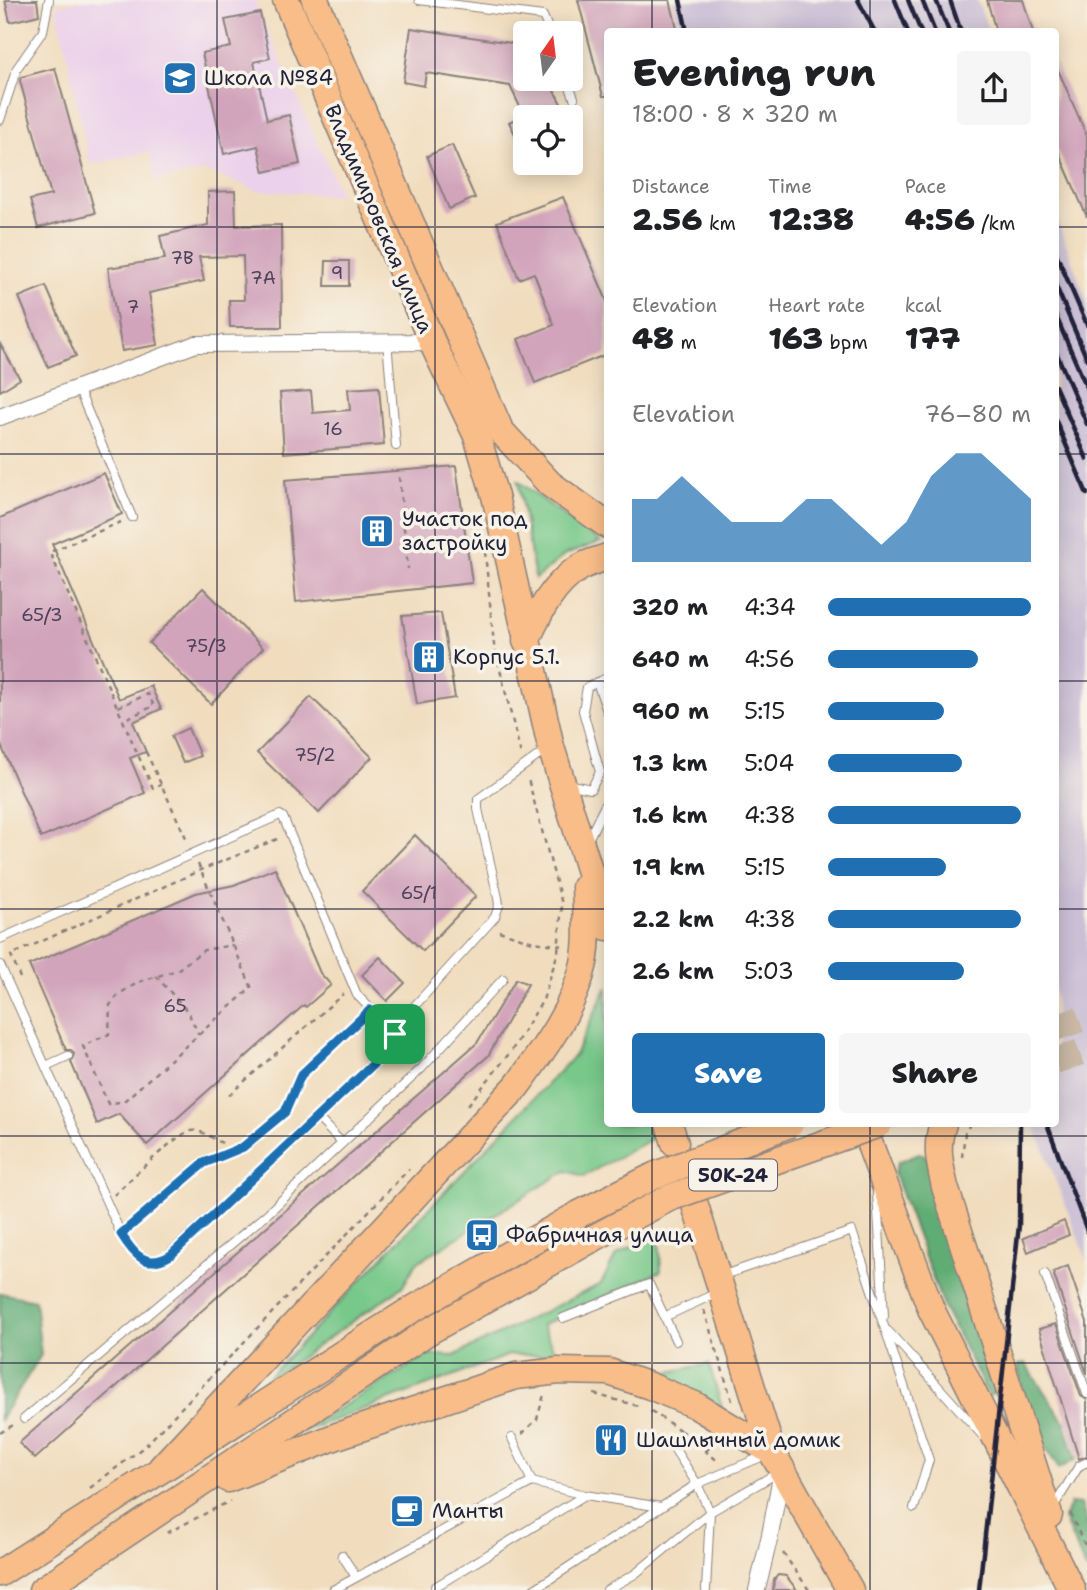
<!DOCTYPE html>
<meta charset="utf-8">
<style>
body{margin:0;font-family:"Shantell Sans",sans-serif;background:#f6f6f6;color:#202124;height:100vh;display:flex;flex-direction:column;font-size:26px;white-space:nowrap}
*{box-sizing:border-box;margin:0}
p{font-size:23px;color:#757577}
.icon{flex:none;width:38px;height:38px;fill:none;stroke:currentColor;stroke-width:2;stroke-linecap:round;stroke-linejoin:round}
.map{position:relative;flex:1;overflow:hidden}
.side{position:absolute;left:604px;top:28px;width:455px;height:1099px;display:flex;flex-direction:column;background:#fff;border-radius:7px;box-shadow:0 4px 18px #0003}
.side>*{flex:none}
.needle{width:46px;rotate:14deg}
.buttons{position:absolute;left:513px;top:21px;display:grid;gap:14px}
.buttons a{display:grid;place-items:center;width:70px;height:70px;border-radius:7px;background:#fff;box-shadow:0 4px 18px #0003;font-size:35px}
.pin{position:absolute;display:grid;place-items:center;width:60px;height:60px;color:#fff;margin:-30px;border-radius:14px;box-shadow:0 4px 10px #0006}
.round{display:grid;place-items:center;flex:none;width:74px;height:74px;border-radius:7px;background:#f6f6f6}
.headline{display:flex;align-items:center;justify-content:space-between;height:119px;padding:0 28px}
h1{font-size:38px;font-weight:800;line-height:52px}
.metrics{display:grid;grid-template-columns:repeat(3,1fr);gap:10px;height:119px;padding:7px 28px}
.metrics div{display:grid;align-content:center}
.metrics b{font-size:30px;font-weight:800}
.metrics small{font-size:19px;font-weight:400}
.metrics p{font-size:19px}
.chart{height:196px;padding:14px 28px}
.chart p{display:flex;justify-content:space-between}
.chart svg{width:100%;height:126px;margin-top:7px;fill:#1f6fb2;opacity:.7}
.button{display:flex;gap:14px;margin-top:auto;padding:14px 28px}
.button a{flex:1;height:80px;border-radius:7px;background:#1f6fb2;color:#fff;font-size:28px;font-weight:800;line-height:80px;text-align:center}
.button a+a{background:#f6f6f6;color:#202124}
ul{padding:0 28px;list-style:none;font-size:23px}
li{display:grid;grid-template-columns:112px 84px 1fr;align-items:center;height:52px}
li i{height:18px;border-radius:9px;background:#1f6fb2}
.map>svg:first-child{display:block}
</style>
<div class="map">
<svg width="1087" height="1590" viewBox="0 0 1087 1590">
<rect width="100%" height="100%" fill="#f7f3e8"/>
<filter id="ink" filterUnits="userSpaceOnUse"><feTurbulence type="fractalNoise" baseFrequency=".0143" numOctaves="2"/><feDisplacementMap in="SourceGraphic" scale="14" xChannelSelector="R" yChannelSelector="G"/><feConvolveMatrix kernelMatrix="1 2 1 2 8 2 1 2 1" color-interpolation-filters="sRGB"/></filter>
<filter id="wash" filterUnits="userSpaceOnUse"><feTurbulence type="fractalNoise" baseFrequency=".00686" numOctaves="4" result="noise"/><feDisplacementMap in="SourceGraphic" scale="28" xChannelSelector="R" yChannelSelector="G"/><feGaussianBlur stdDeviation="1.57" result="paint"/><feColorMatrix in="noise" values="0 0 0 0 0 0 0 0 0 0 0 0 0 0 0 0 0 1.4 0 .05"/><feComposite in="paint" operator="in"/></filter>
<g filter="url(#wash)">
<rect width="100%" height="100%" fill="#f1ddbe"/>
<!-- built -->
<polygon fill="#ebd1eb" points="83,0 254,0 341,195 258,191 206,171 154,181 150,152 90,165 56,5"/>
<!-- industrial -->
<g fill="#cbbfd5">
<polygon points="673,0 977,0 989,31 681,31"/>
<polygon points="1055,214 1087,302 1087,1260 1035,1127 1011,1128 1009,1124 1055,1124"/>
</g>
<!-- green -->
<g fill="#77c889" stroke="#4c7562" stroke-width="2">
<polygon points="518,481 600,542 565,555 535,579"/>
<polygon points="607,987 607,1124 652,1124 656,1136 584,1176 566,1171 416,1263 403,1286 260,1386 575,1055"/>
<polygon points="659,1233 661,1271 542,1325 556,1355 509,1355 296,1434 428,1355 454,1356 601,1284 616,1255"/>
<polygon points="709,1364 724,1414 649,1376"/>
</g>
<!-- forest -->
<g fill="#61ac75" stroke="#426758" stroke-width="2">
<polygon points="919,1153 925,1155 928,1160 995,1388 994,1393 989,1396 944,1308 894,1174 898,1162"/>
<polygon points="0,1293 35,1300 41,1355 0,1420"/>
<path d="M1025 1363 1065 1423 1076 1459 1059 1469C1038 1436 1023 1404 1018 1365Z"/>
<polygon points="1070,1503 1081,1504 1087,1523 1087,1572 1064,1519"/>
</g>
<g id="blocks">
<!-- building -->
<g fill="#d2a4bb">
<polygon points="5,0 37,0 39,15 10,22"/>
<polygon points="578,0 670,0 678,32 607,32 607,96 603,96"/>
<polygon points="987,0 1023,0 1033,32 996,32"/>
<polygon points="260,13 270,58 254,62 267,120 289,115 300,164 264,172 258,146 224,154 202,53 231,47 225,20"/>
<polygon points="411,28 525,45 525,79 548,79 568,117 525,117 525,154 509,122 524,115 510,86 426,73 424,86 403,82"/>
<polygon points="1055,63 1087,136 1087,217 1055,144"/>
<polygon points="55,68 95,213 38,228 30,200 51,195 20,81 21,77"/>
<polygon points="452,145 475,198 449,209 427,156"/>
<polygon points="235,191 236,226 281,225 282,327 230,327 229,300 244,300 243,256 199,257 204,281 149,293 158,345 122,351 108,268 165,259 160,236 208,225 208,192"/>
<polygon points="563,197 607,301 607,354 535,383 518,339 554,325 534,273 519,279 497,222"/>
<polygon points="326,261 349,261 349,286 325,286"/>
<polygon points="46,286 76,356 48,367 19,297"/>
<polygon points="0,344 20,379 0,391"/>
<polygon points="379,387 384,445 284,453 280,393 311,391 313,413 350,410 348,389"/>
<polygon points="456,466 472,583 296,602 285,480"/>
<polygon points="104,473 122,514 52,544 119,699 151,686 161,709 133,722 146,752 130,758 145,793 41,838 0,743 0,518"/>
<polygon points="203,588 263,648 211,704 149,643"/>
<polygon points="441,613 455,698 417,704 402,616"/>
<polygon points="311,697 372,757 319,813 257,753"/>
<polygon points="188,728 200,756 183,763 171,736"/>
<polygon points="415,835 476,896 423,951 362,891"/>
<polygon points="275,868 320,973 331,985 306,1007 304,1005 147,1145 119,1114 97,1124 71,1062 74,1054 71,1050 66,1050 29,965 196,893 234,885"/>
<polygon points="380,957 405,983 387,1001 362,975"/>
<polygon points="516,979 528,984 488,1056 35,1459 19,1443 477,1043"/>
<polygon points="1064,1221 1069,1235 1028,1252 1023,1238"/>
<polygon points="1068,1266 1087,1322 1087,1374 1053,1272"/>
<polygon points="1056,1324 1081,1396 1087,1400 1087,1456 1079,1459 1039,1329"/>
<polygon points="778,1575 786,1576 797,1590 773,1590 774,1580"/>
</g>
</g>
</g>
<g filter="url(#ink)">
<use href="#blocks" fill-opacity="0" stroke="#8a807c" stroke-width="2"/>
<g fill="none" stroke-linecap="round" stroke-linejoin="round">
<!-- primary-tunnel -->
<g stroke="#c8b8a4" stroke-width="26" stroke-dasharray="26 13" stroke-linecap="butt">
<polyline points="1055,1028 1087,1017"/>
<polyline points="1055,1061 1087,1050"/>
</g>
<!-- lane casing -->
<g stroke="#8a807c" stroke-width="10">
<g id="lane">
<polyline points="419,0 543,16 550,33"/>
<polyline points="567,79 574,98"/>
<polyline points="0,120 17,68 43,31 49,0"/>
<polyline points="387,341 396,446"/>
<polyline points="78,388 132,517"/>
<polyline points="597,682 607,711"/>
<polyline points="567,784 591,789 600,772 583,711 587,687 607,678"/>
<polyline points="587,842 607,801"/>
<polyline points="0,939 280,815 283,817 357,995 395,1034"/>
<path d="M0 965 121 1234C133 1254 140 1263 164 1259L384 1054 401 1021 495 917 499 905 498 898 478 809V799L549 748"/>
<polyline points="46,1066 68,1056"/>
<polyline points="317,1117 342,1143"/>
<polyline points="877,1193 884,1316"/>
<polyline points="121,1234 204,1163 242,1148 285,1112 301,1075 370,1010"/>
<polyline points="1045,1274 1087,1394"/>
<polyline points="721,1276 852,1231 929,1460 914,1508"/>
<polyline points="664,1317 719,1292"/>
<polyline points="563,1318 649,1284 676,1341"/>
<polyline points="888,1331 983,1436"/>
<polyline points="24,1419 268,1213 422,1068 503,979"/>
<polyline points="643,1438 672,1445 697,1484 710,1512 779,1472"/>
<polyline points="532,1482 585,1495 661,1507"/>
<polyline points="1054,1506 1079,1466 1087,1462"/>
<polyline points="342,1555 356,1577"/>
<polyline points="435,1587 585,1495"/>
<polyline points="333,1590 532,1482 512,1438"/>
<polyline points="533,1590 697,1484 766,1455"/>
<polyline points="607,1590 635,1574 710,1512 706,1590"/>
</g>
</g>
<!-- street casing -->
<g stroke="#8a807c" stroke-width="18">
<g id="street">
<polyline points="0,417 196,344 432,342"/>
<polyline points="757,1590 770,1535 782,1471"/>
</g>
</g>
<!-- primary casing -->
<g stroke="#8a807c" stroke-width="29">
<g id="primary">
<polyline points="286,0 432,342 477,436 495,496 551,747 607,927"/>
<polyline points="315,0 500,430 550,484 607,525"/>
<path d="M526 641C539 613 553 583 581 567 589 562 599 560 607 557"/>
<polyline points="669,1124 675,1143"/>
<path d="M943 1124C935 1146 940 1165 945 1187L1049 1515"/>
<polyline points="870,1145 931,1309 1072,1590"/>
<polyline points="695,1205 772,1452 850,1590"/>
<path d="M162 1467 517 1086C544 1049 574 1009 584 963 589 938 586 912 585 887"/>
<polyline points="228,1479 337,1436 516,1376 559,1371 609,1372 650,1386 695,1405 772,1452"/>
<polyline points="0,1573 406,1313 579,1214"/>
<polyline points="42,1590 426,1333 592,1239"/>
</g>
</g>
<!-- path -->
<g stroke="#8a807c" stroke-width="2.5" stroke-dasharray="5 5" stroke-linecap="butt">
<polyline points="399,477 408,569"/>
<polyline points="121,522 50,552 138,755 153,788 161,785"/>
<polyline points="485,552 494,645 521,755"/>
<polyline points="118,707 148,694 154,706 123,720"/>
<polyline points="146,752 188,842"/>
<polyline points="198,864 251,986 251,988 124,1101 108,1104 83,1046 109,1034 110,1005 119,994 139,982 177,970 204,950 233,945"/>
<polyline points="499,931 533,942 564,946"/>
<polyline points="156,976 188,1012 199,1035"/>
<polyline points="20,978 11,955 201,870 280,838"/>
<polyline points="229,1095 343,994"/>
<polyline points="468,1105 512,1050 543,1000 558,952 562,904 528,779"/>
<polyline points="962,1157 965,1133 970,1124"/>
<path d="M114 1195C128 1182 177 1133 191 1131 200 1129 213 1139 222 1143"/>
<polyline points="704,1310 733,1404"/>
<polyline points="594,1394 642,1407"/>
<polyline points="651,1411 681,1431 678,1436"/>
<polyline points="681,1431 719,1462"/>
<polyline points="0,1433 15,1424"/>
<polyline points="522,1434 537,1419 544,1395"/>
<polyline points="706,1451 716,1441"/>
<polyline points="90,1488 145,1446 409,1169"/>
<polyline points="1070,1513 1087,1550"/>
<polyline points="167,1533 230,1501"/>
<polyline points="783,1553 809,1590"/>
</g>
<!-- lane -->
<use href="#lane" stroke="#fff" stroke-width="8"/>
<!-- street -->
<use href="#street" stroke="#fff" stroke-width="16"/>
<!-- primary -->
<use href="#primary" stroke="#f8bd89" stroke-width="26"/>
<!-- rail -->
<g stroke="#22223b" stroke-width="4.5">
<polyline points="680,0 687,32"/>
<polyline points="858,0 875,32"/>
<polyline points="895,0 908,32"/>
<polyline points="908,0 921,32"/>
<polyline points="922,0 935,32"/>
<polyline points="936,0 949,32"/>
<polyline points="950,0 961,32"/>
<polyline points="1055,251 1087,325"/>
<polyline points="1055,284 1087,359"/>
<polyline points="1055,314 1087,388"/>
<polyline points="1055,350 1087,424"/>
<polyline points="1055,386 1087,459"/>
<polyline points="1055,419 1087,494"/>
<polyline points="1047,1124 1087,1231"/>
<polyline points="979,1590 1019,1225 1020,1124"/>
</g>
<!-- primary-bridge casing -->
<g stroke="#8a807c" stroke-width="29" stroke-linecap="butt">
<g id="primary-bridge">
<polyline points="579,1214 656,1175 790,1124"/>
<polyline points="592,1239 669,1198 879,1124"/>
</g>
</g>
<!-- primary-bridge -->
<use href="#primary-bridge" stroke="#f8bd89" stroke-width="26"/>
</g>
</g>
<g fill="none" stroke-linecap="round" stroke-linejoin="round" filter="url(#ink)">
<!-- route casing -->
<g stroke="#fff" stroke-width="14">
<path id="route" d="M370 1010 395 1034 384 1054 171 1255C146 1270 134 1255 121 1234L204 1163 243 1147 285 1112 301 1075Z"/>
</g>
<!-- route -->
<use href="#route" stroke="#1f6fb2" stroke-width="9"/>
</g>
<!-- grid -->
<path fill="none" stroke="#22223b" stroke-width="2" stroke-opacity="0.55" d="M217 0V1590M435 0V1590M652 0V32M870 0V32M0 227H607M1055 227H1087M0 454H607M1055 454H1087M0 681H607M1055 681H1087M0 909H607M1055 909H1087M652 1124V1590M870 1124V1590M0 1136H1087M0 1363H1087"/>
<!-- icons -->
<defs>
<g id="school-square" transform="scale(1.75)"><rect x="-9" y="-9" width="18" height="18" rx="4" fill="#1f6fb2" stroke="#f7f3e8"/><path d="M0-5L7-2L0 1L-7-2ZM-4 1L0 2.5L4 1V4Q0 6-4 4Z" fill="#fff"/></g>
<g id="building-square" transform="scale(1.75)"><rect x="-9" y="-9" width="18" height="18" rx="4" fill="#1f6fb2" stroke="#f7f3e8"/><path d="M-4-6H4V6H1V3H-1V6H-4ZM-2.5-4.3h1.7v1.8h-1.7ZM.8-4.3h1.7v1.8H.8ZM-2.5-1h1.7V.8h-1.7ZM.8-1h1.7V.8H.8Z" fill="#fff"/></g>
<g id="bus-square" transform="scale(1.75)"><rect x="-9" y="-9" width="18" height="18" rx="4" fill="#1f6fb2" stroke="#f7f3e8"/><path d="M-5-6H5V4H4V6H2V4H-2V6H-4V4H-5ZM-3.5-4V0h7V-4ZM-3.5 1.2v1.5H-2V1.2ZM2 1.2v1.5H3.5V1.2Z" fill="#fff"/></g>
<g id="restaurant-square" transform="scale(1.75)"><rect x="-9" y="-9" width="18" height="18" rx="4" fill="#1f6fb2" stroke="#f7f3e8"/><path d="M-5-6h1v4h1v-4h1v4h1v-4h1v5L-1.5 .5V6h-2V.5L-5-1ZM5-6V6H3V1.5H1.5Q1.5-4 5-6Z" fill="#fff"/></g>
<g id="cafe-square" transform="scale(1.75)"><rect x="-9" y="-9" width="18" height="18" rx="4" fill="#1f6fb2" stroke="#f7f3e8"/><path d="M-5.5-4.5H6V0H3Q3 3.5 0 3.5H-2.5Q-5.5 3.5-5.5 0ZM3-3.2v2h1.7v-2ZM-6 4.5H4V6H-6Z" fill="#fff"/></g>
</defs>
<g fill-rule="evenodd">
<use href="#school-square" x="180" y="78"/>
<use href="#building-square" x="377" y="531"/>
<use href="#building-square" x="429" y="657"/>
<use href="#bus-square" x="482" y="1235"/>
<use href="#restaurant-square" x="611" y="1440"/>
<use href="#cafe-square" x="407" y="1511"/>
</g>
<g text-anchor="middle" stroke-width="7" stroke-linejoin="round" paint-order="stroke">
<!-- number labels -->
<g font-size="18" fill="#4e425b">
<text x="182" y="264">7В</text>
<text x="337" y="279">9</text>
<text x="263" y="284">7А</text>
<text x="133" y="313">7</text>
<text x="333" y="435">16</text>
<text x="42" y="621">65/3</text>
<text x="206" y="652">75/3</text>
<text x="315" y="761">75/2</text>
<text x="419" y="899">65/1</text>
<text x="175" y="1012">65</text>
</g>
<!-- shield labels -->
<rect fill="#f7f3e8" stroke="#62616f" stroke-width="2" x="689" y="1159.5" width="88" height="31" rx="5"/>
<g font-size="19" font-weight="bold" fill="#22223b">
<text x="733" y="1182">50К-24</text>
</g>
<!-- poi labels -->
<g font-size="21" fill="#22223b" stroke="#f7f3e8" text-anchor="start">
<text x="204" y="85">Школа №84</text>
<text x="402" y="526">Участок под<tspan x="402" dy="24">застройку</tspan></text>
<text x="453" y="664">Корпус 5.1.</text>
<text x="506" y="1242">Фабричная улица</text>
<text x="636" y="1447">Шашлычный домик</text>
<text x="432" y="1518">Манты</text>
</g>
<!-- street labels -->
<g font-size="21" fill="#22223b" stroke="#f7f3e8">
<text transform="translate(379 219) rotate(67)" y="7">Владимировская улица</text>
</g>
</g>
</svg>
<div class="buttons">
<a><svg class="needle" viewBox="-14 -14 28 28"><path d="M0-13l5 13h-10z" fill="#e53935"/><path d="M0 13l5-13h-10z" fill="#757577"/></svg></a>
<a><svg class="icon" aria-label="locate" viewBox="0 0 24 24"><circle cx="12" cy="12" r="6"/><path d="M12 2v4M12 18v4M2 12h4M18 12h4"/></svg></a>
</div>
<div class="pin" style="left:395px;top:1034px;background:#1e9e55"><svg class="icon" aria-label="arrive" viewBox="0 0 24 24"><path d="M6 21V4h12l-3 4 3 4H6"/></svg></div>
<section class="side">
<div class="headline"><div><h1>Evening run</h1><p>18:00 · 8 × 320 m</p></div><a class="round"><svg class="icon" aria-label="share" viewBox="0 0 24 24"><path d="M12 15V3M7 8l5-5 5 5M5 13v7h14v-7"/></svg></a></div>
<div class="metrics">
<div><p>Distance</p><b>2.56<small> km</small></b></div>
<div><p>Time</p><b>12:38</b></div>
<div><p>Pace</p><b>4:56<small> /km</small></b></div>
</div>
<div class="metrics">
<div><p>Elevation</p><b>48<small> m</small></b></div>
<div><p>Heart rate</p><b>163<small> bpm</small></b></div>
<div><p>kcal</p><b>177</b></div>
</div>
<div class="chart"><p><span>Elevation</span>76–80 m</p>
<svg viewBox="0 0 160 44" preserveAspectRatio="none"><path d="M0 44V22L10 22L20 14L30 22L40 30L50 30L60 30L70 22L80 22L90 30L100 38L110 30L120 14L130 6L140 6L150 14L160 22V44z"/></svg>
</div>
<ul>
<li><b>320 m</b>4:34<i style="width:100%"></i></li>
<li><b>640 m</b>4:56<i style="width:74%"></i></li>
<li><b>960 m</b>5:15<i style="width:57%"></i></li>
<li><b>1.3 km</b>5:04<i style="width:66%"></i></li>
<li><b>1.6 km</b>4:38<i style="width:95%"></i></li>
<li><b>1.9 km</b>5:15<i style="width:58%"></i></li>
<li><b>2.2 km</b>4:38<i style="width:95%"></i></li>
<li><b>2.6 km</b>5:03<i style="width:67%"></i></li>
</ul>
<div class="button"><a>Save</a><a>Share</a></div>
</section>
</div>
